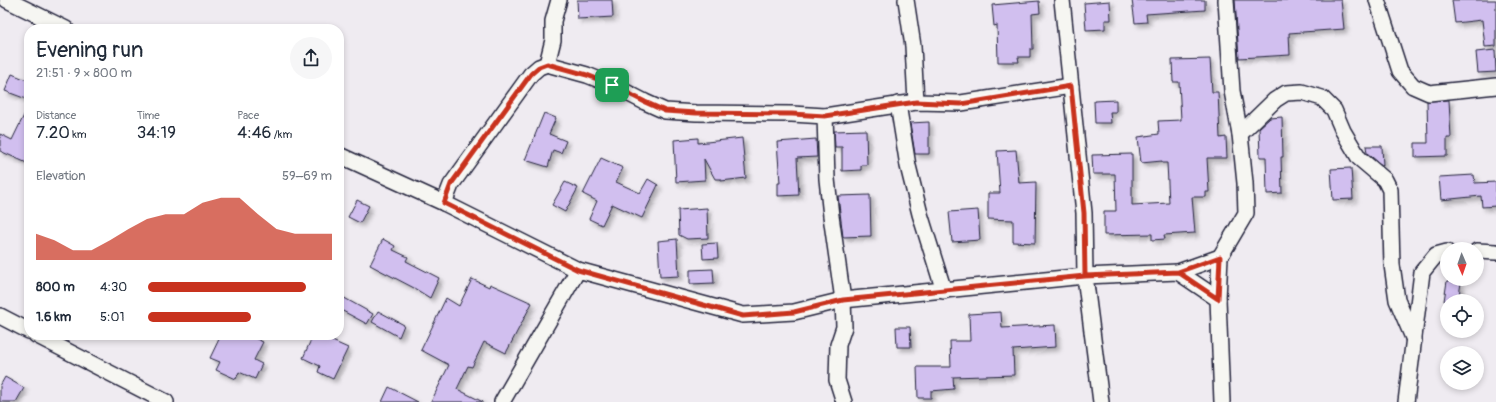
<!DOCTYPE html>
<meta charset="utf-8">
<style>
body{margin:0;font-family:Pangolin,sans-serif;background:#f6f6f7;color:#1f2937;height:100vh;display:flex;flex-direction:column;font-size:15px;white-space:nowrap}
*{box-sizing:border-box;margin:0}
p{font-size:13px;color:#747a83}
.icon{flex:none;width:22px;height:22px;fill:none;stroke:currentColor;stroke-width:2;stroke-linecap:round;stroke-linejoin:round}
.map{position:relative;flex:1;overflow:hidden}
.details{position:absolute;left:24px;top:24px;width:320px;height:316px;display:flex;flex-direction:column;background:#fff;border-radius:16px;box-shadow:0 2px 6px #0003}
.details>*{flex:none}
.needle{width:26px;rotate:178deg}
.buttons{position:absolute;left:1440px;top:242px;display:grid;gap:8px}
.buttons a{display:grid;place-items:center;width:44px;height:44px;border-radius:50%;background:#fff;box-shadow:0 2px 6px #0003;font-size:20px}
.pin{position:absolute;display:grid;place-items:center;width:34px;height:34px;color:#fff;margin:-17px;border-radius:8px;box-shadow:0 2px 6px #0006}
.round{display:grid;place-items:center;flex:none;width:42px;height:42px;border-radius:21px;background:#f6f6f7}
.summary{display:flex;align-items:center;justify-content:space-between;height:68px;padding:0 12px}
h1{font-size:22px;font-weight:600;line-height:30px}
.figures{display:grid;grid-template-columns:repeat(3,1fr);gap:6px;height:68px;padding:4px 12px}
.figures div{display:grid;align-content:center}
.figures b{font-size:17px;font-weight:600}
.figures small{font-size:11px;font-weight:400}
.figures p{font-size:11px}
.chart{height:112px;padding:8px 12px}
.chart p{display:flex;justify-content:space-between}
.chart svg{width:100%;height:72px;margin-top:4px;fill:#c8321e;opacity:.7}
ul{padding:0 12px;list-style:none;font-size:13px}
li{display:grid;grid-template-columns:64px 48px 1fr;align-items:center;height:30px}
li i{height:10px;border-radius:5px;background:#c8321e}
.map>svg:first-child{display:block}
</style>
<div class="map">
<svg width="1496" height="402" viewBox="0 0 1496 402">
<defs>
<filter id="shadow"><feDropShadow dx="3.5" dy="3.5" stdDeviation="2" flood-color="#0004"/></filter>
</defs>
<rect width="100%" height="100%" fill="#efebf1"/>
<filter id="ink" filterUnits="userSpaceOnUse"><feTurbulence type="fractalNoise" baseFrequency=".025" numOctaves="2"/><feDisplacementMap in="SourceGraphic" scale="8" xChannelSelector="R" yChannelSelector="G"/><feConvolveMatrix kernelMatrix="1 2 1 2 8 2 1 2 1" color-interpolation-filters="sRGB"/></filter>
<g filter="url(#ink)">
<!-- building -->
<g fill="#d1bfef" stroke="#22223b" filter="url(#shadow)">
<polygon points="577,0 612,0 613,17 578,19"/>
<polygon points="1132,0 1205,0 1205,10 1146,14 1147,22 1135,23"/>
<polygon points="1235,0 1341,0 1344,29 1289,33 1290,55 1239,58"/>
<polygon points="1452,0 1496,0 1496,46 1485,47 1482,20 1455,23"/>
<polygon points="1039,1 1040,13 1032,14 1033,49 1030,49 1030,57 1018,57 1019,62 998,62 997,25 994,26 992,5"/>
<polygon points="1110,1 1111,20 1105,20 1105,29 1086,30 1084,3"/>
<polygon points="1495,50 1496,72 1478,73 1476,52"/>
<polygon points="1210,59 1212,92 1218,92 1220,138 1226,137 1227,158 1207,158 1209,192 1206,192 1206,197 1192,197 1195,233 1164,235 1165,239 1152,240 1152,234 1104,235 1104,211 1116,211 1115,174 1093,174 1092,155 1132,154 1132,205 1169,203 1167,163 1162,163 1162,161 1141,163 1138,137 1159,134 1158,121 1181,120 1179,82 1173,82 1172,60"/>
<polygon points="12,74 29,81 29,100 5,91"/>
<polygon points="1116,100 1116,112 1110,112 1111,123 1095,123 1094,101"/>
<polygon points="1449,100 1451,138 1447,138 1447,156 1415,157 1415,143 1428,143 1427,101"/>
<polygon points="29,105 29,164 0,151 0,134 12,140"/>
<polygon points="544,113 556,118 549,134 566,141 561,153 553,150 548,167 525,160"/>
<polygon points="1282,117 1283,157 1281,157 1282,193 1267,194 1266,157 1260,157 1259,128 1270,118"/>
<polygon points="929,122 929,154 915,154 910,123"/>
<polygon points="866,130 867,165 861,165 861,170 842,171 842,147 835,147 834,131"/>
<polygon points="698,138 698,143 742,138 746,178 721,181 721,179 715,179 704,159 705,180 676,182 674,140"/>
<polygon points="816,139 817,157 797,158 799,195 778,196 778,183 780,183 777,142"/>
<polygon points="1366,146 1382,146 1383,166 1367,153"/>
<polygon points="1016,150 1019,183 1036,182 1035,243 1013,242 1013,220 988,219 988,193 1000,193 997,151"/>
<polygon points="601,158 623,168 616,182 640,193 648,179 658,185 642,218 612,204 602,225 589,219 597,201 583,194"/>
<polygon points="1351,168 1353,199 1333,200 1331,169"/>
<polygon points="1474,175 1475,183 1496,182 1496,206 1482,207 1481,196 1441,200 1439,177"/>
<polygon points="565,182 578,188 565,212 552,205"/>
<polygon points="870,195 871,236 843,237 838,196"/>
<polygon points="357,200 369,206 360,223 348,217"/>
<polygon points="707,208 708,238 687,239 679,235 678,210"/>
<polygon points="978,210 980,240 952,242 949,212"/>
<polygon points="383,239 395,246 393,250 408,257 406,261 439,278 430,298 414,288 370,265"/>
<polygon points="677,239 679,276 660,277 658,241"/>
<polygon points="717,243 718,258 703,259 702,244"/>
<polygon points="713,269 714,283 690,284 690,270"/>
<polygon points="472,279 489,287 490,284 532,303 506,353 484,342 472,367 468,366 457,389 483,402 431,402 449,365 421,350 446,298 459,306"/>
<polygon points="1447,281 1461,283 1458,301 1444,301"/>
<polygon points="339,295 373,314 367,324 339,309"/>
<polygon points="378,311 404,325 399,337 372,322"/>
<polygon points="1001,312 1002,328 1055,325 1056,347 1013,350 1014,375 953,377 954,389 931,391 931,398 918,398 917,367 951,367 950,341 970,341 969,314"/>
<polygon points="896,327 910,327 911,347 897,347"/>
<polygon points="221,335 248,335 263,342 254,360 262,364 255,379 239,372 236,379 216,370 220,362 210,358"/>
<polygon points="313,335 319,335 348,348 333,379 318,372 320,366 303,358"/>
<polygon points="5,377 24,388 16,402 0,402 0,386"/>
<polygon points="389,387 418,402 382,402"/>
</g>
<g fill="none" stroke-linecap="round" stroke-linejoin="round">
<!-- minor casing -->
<g stroke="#22223b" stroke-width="18">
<g id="minor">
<polyline points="7,0 66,29"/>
<polyline points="906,0 913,46 916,102"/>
<polyline points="1377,0 1400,71 1413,86 1429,93 1496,86"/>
<polyline points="547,64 553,40 553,21 559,0"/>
<polyline points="898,104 908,166 920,214 944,291"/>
<polyline points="825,116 827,179 831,216 843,300 844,327 838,345 837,380 844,402"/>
<polyline points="1240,134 1275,100 1286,93 1302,92 1322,98 1334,110 1343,131 1359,158 1385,180 1390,190 1392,265 1397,300 1414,340"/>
<polyline points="339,155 444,203 578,270"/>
<polyline points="444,203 451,185 531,74 539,67 547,64 587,75 612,85 645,102 665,111 696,113 792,114 825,116 916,102 961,103 1071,86"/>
<polyline points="1477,251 1496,252"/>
<polyline points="1178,272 1220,257"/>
<polyline points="0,316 29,331"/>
<polyline points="36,335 166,402"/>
<polyline points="502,402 578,270 743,315 794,312 843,300 1085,276 1084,213 1062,0"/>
<polyline points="1101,402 1085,276 1178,272 1218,299"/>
<polyline points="1222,402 1218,299 1220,257 1246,213 1245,183 1240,134 1232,91 1226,0"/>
<polyline points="1406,402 1422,272 1436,255 1447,252"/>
</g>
</g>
<!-- minor -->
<use href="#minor" stroke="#f6f6f2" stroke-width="15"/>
</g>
</g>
<g fill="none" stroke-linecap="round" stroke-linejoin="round" filter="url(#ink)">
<!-- route casing -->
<g stroke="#fff" stroke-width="8">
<polyline id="route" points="612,85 587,75 547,64 539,67 531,74 451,184 444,203 578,270 743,316 794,312 843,300 1085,276 1178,272 1220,257 1218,299 1178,272 1085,276 1084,213 1071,86 961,104 916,102 825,116 792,114 696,113 665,111 645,102 612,85"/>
</g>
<!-- route -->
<use href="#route" stroke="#c8321e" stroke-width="5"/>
</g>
</svg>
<div class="buttons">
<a><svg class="needle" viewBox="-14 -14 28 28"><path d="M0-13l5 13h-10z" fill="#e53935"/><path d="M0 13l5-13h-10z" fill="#747a83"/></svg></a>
<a><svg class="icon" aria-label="locate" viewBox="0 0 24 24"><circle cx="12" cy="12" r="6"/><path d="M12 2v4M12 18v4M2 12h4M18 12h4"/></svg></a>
<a><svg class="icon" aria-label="layers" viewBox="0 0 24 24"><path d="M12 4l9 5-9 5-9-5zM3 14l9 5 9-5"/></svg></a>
</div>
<div class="pin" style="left:612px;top:85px;background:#1e9e55"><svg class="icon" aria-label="arrive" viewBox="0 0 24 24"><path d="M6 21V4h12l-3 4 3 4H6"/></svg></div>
<section class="details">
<div class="summary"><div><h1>Evening run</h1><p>21:51 · 9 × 800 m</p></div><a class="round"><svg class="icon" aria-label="share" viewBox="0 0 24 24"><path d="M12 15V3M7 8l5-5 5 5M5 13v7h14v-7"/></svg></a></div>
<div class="figures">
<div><p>Distance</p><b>7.20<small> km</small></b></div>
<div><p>Time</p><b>34:19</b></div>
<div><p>Pace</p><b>4:46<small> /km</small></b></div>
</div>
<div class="chart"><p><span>Elevation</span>59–69 m</p>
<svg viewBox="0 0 160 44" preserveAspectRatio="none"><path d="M0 44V28L10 32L20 38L30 38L40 32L50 25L60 19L70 16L80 16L90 9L100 6L110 6L120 16L130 25L140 28L150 28L160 28V44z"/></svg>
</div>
<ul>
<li><b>800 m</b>4:30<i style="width:86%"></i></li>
<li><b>1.6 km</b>5:01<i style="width:56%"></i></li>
</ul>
</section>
</div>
